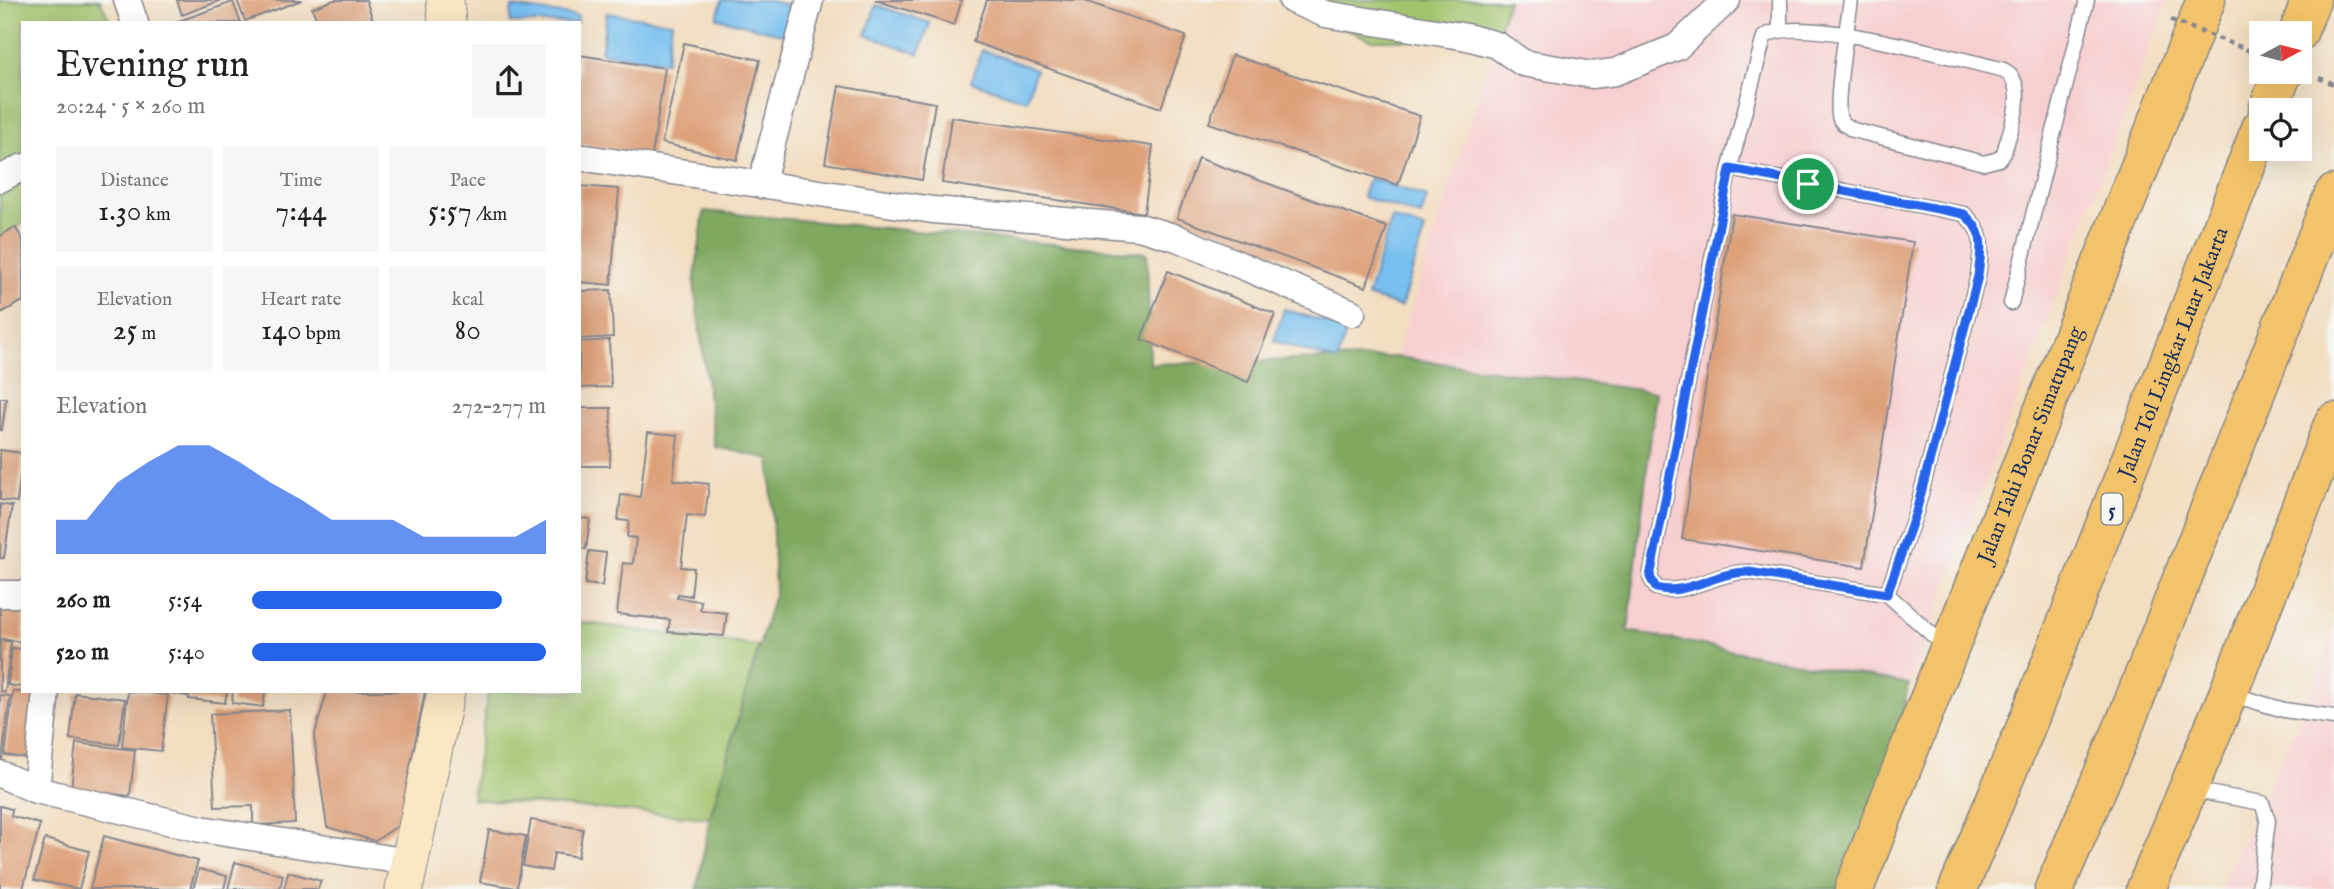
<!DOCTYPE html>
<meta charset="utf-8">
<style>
body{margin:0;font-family:"IM FELL English",serif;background:#f6f6f6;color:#222;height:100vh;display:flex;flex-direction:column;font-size:26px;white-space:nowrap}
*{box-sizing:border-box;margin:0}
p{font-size:23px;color:#767676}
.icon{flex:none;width:38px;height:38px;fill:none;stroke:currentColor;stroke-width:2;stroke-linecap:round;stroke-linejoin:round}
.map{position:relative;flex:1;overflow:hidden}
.panel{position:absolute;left:21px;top:21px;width:560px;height:672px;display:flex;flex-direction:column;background:#fff;border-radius:0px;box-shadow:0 7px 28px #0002}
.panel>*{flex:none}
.needle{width:46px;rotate:83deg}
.buttons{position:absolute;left:2249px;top:21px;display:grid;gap:14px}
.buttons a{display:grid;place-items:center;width:63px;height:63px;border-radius:0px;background:#fff;box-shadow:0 7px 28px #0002;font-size:35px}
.pin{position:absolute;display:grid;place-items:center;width:60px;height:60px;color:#fff;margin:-30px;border:4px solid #fff;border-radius:50%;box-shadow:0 2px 7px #0007}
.round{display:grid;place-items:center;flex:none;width:74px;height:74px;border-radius:0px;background:#f6f6f6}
.overview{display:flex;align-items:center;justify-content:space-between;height:119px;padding:0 35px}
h1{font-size:38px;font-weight:600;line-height:52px}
.metrics{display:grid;grid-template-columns:repeat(3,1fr);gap:10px;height:119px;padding:7px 35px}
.metrics div{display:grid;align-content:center;border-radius:0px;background:#f6f6f6;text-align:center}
.metrics b{font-size:30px;font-weight:600}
.metrics small{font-size:19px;font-weight:400}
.metrics p{font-size:19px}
.chart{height:196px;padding:14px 35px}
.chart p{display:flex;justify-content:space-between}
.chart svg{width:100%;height:126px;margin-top:7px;fill:#2563eb;opacity:.7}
ul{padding:0 35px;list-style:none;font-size:23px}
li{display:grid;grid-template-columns:112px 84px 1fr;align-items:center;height:52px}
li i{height:18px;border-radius:9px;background:#2563eb}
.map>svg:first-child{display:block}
</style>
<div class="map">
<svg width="2334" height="889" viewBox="0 0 2334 889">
<rect width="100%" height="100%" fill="#f6f6f2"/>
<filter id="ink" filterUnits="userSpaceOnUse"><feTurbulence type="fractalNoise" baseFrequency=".0143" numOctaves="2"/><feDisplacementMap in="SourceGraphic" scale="14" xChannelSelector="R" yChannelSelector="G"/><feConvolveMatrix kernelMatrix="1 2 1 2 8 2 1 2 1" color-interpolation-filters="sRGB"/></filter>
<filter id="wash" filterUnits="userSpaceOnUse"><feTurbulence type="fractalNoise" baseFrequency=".00686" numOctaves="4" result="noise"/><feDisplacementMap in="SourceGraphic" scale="28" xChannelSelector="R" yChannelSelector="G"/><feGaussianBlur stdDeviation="1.57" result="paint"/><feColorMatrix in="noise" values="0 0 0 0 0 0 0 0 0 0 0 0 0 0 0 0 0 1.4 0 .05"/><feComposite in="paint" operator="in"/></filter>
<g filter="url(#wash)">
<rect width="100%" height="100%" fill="#f2ddbf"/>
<!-- built -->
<g fill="#f7cfd0">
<polygon points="1508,0 2168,0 1909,684 1628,631 1396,357"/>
<polygon points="2334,629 2334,889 2220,889 2317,681"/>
</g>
<!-- green -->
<g fill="#a1c36c" stroke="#5e7965" stroke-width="2">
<polygon points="0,0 100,0 111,23 23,23 23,223 0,239"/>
<polygon points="1279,0 1508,0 1496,39 1372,40"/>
<polygon points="579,622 759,646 710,818 472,799 488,691 579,691"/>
</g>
<!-- forest -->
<polygon fill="#80a960" stroke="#4e6c5f" stroke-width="2" points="704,211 1147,253 1150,364 1396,357 1656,392 1628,631 1909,684 1860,889 697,889 710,818 775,591 770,459 715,447 694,284"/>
<!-- water -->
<g fill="#76bfef" stroke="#4877a6" stroke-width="2">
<polygon points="722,0 767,0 792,6 785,35 717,18"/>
<polygon points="876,5 930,23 919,54 866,35"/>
<polygon points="512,7 578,16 577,23 510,23"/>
<polygon points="607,13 672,22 666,62 601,53"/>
<polygon points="982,50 1036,69 1026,100 971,82"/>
<polygon points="1369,178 1427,197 1421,216 1363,197"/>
<polygon points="1392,218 1425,229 1401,307 1367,296"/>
<polygon points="1284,309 1347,329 1337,361 1274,341"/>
</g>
<g id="blocks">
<!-- building -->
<g fill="#dda079">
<polygon points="177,0 222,0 182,15"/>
<polygon points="237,0 302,0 245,21"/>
<polygon points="334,0 366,0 374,23 318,23 312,8"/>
<polygon points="875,0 962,0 954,25"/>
<polygon points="987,0 1082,0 1186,36 1161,108 973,42"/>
<polygon points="233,2 241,23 176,23 176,22"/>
<polygon points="684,43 760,60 737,160 662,143"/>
<polygon points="579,55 665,68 652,155 579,144"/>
<polygon points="1232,55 1420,116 1398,185 1209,123"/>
<polygon points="839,86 935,103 922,180 825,163"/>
<polygon points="951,117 1153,146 1144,213 942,183"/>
<polygon points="1198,158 1387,227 1366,287 1177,218"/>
<polygon points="579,186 619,189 611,285 579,282"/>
<polygon points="1732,214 1913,242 1864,567 1682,539"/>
<polygon points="15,227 23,240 23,301 1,313 0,236"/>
<polygon points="1168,271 1275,314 1248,382 1141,339"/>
<polygon points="611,290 613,337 579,339 579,291"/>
<polygon points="609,340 611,387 579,388 579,342"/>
<polygon points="0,398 6,398 2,430 0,430"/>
<polygon points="579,408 611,408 610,466 579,466"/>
<polygon points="648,432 678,435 673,480 709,484 705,517 687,515 681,567 694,568 691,596 678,594 677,598 701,601 700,610 727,613 724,636 668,632 670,620 617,614 623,563 633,564 636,538 627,537 629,521 618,520 621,495 640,497"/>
<polygon points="0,450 23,453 17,502 0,500"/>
<polygon points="0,504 12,506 4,558 0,558"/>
<polygon points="579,518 590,519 586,549 579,548"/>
<polygon points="589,551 606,553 602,586 585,584"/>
<polygon points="0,602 23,605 23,642 0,639"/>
<polygon points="0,640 11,642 5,692 0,691"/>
<polygon points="12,648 23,649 23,687 8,685"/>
<polygon points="13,691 41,695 33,759 5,755"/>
<polygon points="128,691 168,695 161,751 122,747"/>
<polygon points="160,691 187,691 187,696"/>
<polygon points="190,691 227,691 225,703 189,699"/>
<polygon points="233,691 265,691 263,707 232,703"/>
<polygon points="327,691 425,691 399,825 375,841 327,827 314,737"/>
<polygon points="75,693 125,699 119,745 70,739"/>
<polygon points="0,695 10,696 2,760 0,759"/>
<polygon points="290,710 295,823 253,825 253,806 215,807 210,714"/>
<polygon points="76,743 135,750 130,796 71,789"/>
<polygon points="0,806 12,809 11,816 40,824 23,889 0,889"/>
<polygon points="531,820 583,829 578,857 554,853 551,871 523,866"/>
<polygon points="489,830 526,836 517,888 480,882"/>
<polygon points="104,836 198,861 190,889 90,889"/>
<polygon points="45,839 89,851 79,889 34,880"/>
<polygon points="235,862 283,875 280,889 228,889"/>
<polygon points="199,869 227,876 224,889 193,889"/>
<polygon points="288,872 321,881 318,889 284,889"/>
</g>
</g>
</g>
<g filter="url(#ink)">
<use href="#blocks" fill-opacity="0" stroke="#86868e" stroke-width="2"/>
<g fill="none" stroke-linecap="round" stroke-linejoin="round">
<!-- lane casing -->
<g stroke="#86868e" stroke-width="17">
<g id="lane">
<path d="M1851 0C1848 20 1834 105 1840 119 1842 124 1849 127 1853 130L1984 163 1999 159 2004 153C2010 128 2030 87 2004 70 1961 60 1794 12 1764 37L1729 171 1650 577 1656 588C1685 597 1717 571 1749 572L1887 594 1946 647"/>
<polyline points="1780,28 1780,0"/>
<path d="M1730 169 1964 214C1987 234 1981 248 1978 276L1916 512 1887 594"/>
<polyline points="2011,303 2087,0"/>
<polyline points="2230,694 2284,710 2334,717"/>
<polyline points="2191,790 2262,803 2268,821 2259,889"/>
</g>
</g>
<!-- street casing -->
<g stroke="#86868e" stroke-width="29">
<g id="street">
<polyline points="127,0 135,23"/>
<polyline points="1292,0 1325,14 1467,37 1497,45 1523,63 1592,75 1615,72 1677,47 1727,0"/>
<polyline points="579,157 933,210 1139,227 1177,238 1352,313"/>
<polyline points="0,179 23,167"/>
<polyline points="761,185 810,0"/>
<polyline points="0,594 23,594"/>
<polyline points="0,774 36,790 201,829 409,862"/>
<polyline points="36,790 46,691"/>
</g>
</g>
<!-- secondary casing -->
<g stroke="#86868e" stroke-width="39">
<g id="secondary">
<polyline points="445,0 447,23"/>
<polyline points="404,889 446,691"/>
</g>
</g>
<!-- highway casing -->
<g stroke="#86868e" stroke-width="41">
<g id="highway">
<polyline points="2298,33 2311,0"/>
<polyline points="2268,110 2283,72"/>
<path id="s1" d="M1854 889 2206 0"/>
<path id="s2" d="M1958 889 2023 734 2261 128"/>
<polyline points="2054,889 2126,721 2334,194"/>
<polyline points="2146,889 2228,694 2334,422"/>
</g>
</g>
<!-- path -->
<polyline stroke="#86868e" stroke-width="4.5" stroke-dasharray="5 5" stroke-linecap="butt" points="2319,78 2334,84"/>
<!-- lane -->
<use href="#lane" stroke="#fff" stroke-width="14"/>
<!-- street -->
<use href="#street" stroke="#fff" stroke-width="26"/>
<!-- secondary -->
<use href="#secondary" stroke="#fae7c3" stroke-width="37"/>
<!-- highway -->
<use href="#highway" stroke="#f2c36a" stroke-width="38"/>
<!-- path-bridge -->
<polyline stroke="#86868e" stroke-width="4.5" stroke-dasharray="5 5" stroke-linecap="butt" points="2171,20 2261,55"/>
</g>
</g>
<g fill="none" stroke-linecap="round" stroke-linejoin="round" filter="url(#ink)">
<!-- route casing -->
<g stroke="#fff" stroke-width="14">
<path id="route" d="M1730 169 1964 214C1987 234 1981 248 1978 276L1916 512 1887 594 1749 572C1716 571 1686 597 1656 588L1650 577Z"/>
</g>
<!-- route -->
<use href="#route" stroke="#2563eb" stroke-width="9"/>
</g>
<g text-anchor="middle" stroke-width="5" stroke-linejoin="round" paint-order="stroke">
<!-- shield labels -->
<rect fill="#f6f6f2" stroke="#5d6b8a" stroke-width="2" x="2101.5" y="493.5" width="21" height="31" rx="5"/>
<g font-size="19" font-weight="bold" fill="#1b2f5e">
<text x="2112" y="516">5</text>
</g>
<!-- street labels -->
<g font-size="21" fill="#1b2f5e" stroke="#f6f6f2">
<text dy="7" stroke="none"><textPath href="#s2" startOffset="578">Jalan Tol Lingkar Luar Jakarta</textPath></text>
<text dy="7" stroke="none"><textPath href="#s1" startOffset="478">Jalan Tahi Bonar Simatupang</textPath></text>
</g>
</g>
</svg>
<div class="buttons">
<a><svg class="needle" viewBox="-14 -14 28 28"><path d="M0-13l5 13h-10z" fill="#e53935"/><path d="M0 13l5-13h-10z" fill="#767676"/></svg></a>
<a><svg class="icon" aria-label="locate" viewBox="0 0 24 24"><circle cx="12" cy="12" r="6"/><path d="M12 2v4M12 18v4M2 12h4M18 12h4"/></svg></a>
</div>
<div class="pin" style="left:1808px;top:184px;background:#1e9e55"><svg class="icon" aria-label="arrive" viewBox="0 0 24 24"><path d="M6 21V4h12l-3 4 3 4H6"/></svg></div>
<section class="panel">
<div class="overview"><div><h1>Evening run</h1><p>20:24 · 5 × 260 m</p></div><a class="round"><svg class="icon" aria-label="share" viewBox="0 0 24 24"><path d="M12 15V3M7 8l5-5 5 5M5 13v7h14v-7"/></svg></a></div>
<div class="metrics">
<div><p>Distance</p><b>1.30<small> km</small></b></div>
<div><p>Time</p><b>7:44</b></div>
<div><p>Pace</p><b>5:57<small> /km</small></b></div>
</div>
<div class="metrics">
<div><p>Elevation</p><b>25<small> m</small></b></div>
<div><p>Heart rate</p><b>140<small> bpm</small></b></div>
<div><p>kcal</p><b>80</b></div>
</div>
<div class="chart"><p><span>Elevation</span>272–277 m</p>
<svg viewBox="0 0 160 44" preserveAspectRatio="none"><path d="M0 44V32L10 32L20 19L30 12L40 6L50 6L60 12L70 19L80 25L90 32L100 32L110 32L120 38L130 38L140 38L150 38L160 32V44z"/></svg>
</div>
<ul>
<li><b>260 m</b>5:54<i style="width:85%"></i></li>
<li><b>520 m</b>5:40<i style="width:100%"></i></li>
</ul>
</section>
</div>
